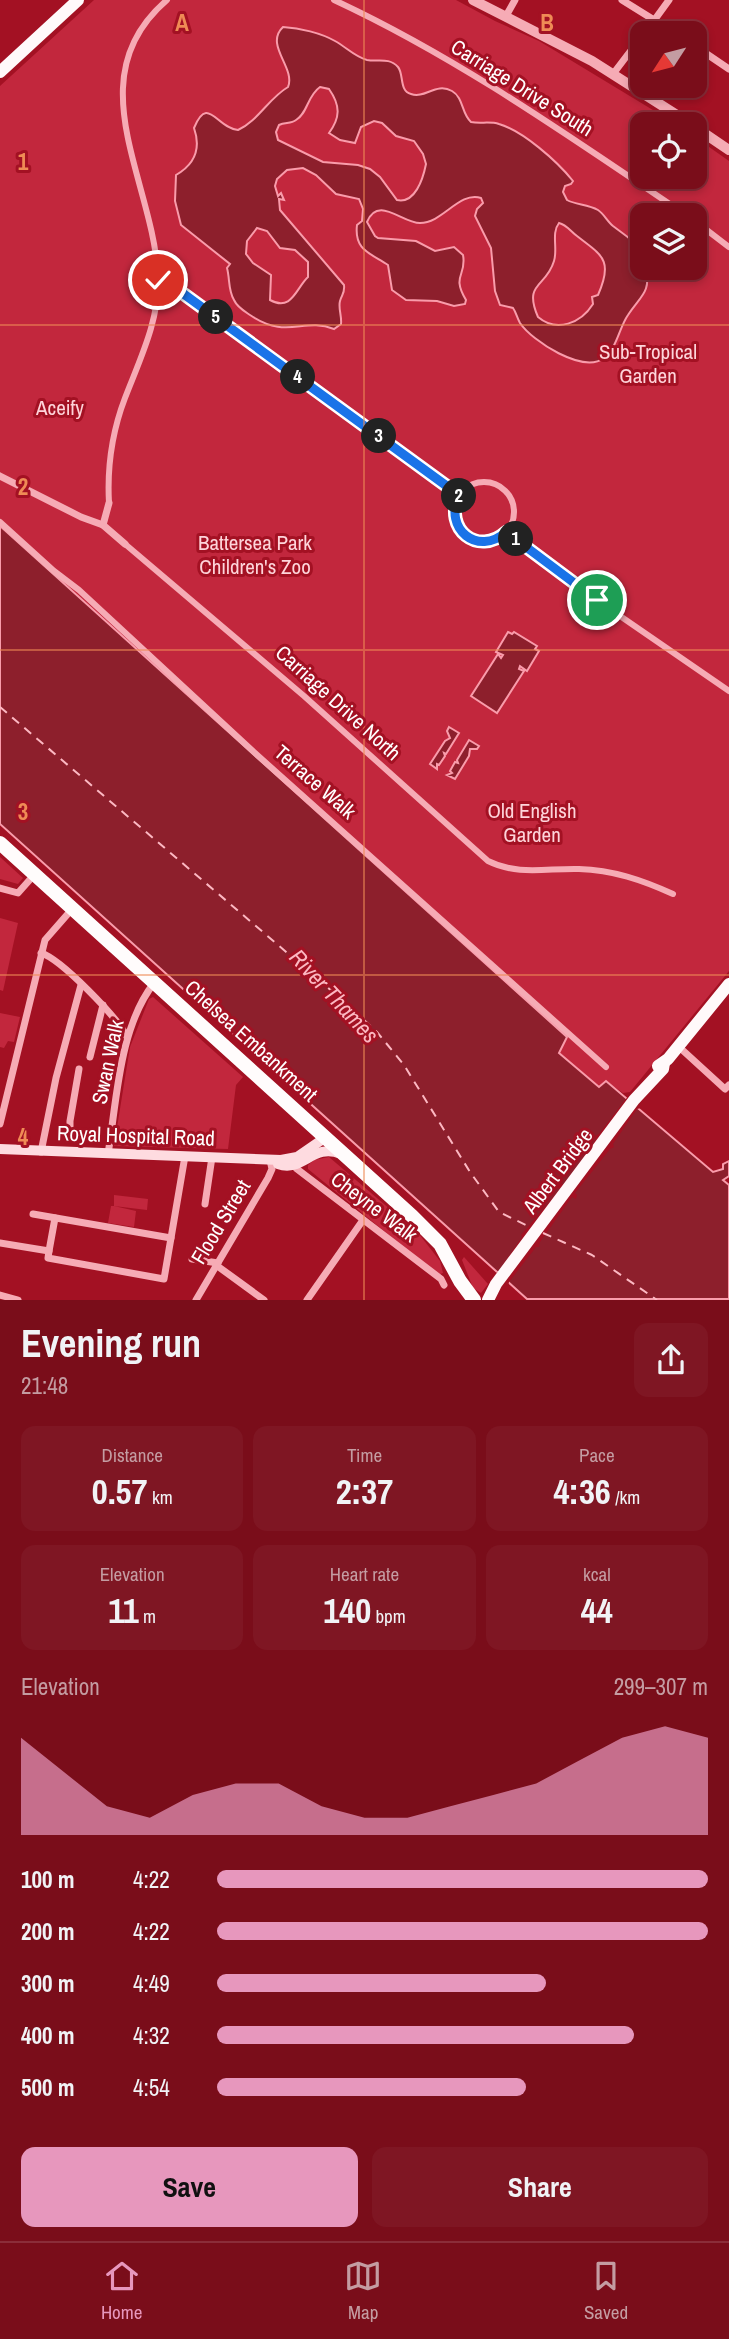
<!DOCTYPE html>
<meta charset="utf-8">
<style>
body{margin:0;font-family:"Archivo Narrow",sans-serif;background:#7f1623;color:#f1f3f6;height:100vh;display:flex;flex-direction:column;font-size:26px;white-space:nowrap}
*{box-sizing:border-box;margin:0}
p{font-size:23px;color:#c49ca2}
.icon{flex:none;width:38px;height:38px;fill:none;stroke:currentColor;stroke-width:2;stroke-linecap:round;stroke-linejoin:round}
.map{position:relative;height:1300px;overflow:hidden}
.panel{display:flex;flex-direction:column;background:#7a0d1a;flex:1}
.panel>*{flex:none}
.needle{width:46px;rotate:234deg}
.tools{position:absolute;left:630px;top:21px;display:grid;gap:14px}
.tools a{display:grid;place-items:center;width:77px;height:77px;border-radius:14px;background:#7a0d1a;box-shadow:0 4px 10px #0003,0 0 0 2px #8b2d39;font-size:35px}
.pin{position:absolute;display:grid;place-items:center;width:60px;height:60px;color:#fff;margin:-30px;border:4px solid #fff;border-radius:50%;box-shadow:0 2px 7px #0007}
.km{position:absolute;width:35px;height:35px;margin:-18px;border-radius:50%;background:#222;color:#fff;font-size:19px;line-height:35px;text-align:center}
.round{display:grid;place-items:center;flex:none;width:74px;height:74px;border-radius:14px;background:#7f1623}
.summary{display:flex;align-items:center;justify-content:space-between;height:119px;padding:0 21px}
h1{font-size:38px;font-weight:700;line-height:52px}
.figures{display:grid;grid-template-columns:repeat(3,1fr);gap:10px;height:119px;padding:7px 21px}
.figures div{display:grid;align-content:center;border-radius:14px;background:#7f1623;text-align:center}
.figures b{font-size:35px;font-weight:700}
.figures small{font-size:19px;font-weight:400}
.figures p{font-size:19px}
.chart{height:196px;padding:14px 21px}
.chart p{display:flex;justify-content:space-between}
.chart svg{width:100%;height:126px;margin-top:7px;fill:#e797bd;opacity:.7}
.button{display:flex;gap:14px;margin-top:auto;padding:14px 21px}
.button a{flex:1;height:80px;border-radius:14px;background:#e797bd;color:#111;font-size:28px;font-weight:700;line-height:80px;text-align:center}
.button a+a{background:#7f1623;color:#f1f3f6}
ul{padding:0 21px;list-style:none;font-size:23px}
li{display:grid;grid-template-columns:112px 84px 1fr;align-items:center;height:52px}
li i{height:18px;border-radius:9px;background:#e797bd}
.tabs{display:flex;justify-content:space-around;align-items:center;height:98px;border-top:2px solid #8b2d39;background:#7a0d1a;font-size:19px;color:#c49ca2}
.tabs a{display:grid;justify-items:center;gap:4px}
.tabs .current{color:#e797bd}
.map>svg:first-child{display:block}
</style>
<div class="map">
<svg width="729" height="1300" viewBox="0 0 729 1300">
<rect width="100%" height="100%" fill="#a31123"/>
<!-- green -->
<g fill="#c2273d" fill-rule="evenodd">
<path d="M94 0H456L495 21 539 41 676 124H642V177H695V137L729 161V971L630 1092 623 1093 606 1081 599 1087 558 1053 567 1037 0 526V86ZM642 215H695V268H642Z"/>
<polygon points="0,857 23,878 18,884 0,879"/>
<polygon points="0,918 18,923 3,991 0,990"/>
<polygon points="153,997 243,1077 236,1085 228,1149 114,1146 130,1047 149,999"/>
<polygon points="0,1013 20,1017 14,1042 8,1041 4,1048 0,1047"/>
<polygon points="329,1157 419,1234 440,1261 443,1273 438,1275 308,1169 308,1165 314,1160"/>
<polygon points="114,1195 148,1199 147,1210 114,1206 136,1211 134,1227 108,1223 111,1206 114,1206"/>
<polygon points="464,1257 488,1284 481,1293 473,1288 462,1260"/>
</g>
<!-- water -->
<g fill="#8d1f2c" stroke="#f99cab" stroke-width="2" fill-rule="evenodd">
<path d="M283 27C300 28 321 33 335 41 346 47 355 57 367 60 378 62 389 57 398 67 404 74 399 91 411 94 425 99 436 82 452 91 464 98 461 113 471 122 480 124 490 121 499 124 523 131 557 161 573 181L571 184 565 186 563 192 567 200C576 205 588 204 598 210 604 214 607 221 613 226 631 240 642 243 642 268H646C651 293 641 295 628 315 619 328 617 348 604 358 583 374 532 341 520 323 517 318 516 312 513 308L500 305 495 291 491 248 475 216 477 209 483 203 481 198C459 191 443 223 420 223 402 223 378 195 367 222L375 236 378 238 416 241 435 251 454 247 463 255C467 276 451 275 466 300L465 304 454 306 437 301 406 300 392 290 388 265C370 253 354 250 357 225L362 221 363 209 359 199 336 194 316 175 303 168 287 170 277 179 275 186 278 196 281 193 284 200 279 199 280 210 344 285C345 293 342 294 340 301 338 308 342 316 341 324L334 329C303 317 287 340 250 315 244 311 237 307 234 300 228 290 230 279 227 268L230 264 181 225 175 201 176 175C195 164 201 148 194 128 208 94 216 128 238 130 258 121 269 98 288 87 296 68 264 45 283 27ZM320 87 329 89C341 106 340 118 329 133L340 140 355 143 361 127 374 121 382 123 396 136 414 141 423 154 426 164C423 179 415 204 397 200L380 177 370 169 358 165 323 162 278 140 276 132 279 125C285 122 291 124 296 120 308 113 307 96 320 87ZM559 223C567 225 570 231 577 236 601 255 614 259 598 295L592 297 593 304C581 323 557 333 538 317 523 282 546 288 554 261 558 249 551 233 559 223ZM257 228 267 231 280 248 295 250 308 262V277C296 288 292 312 270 300L271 275 253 263 246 254 247 241Z"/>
<polygon points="0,526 567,1037 559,1053 599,1087 606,1081 713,1172 723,1169 723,1164 729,1161 729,1176 723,1180 729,1185 729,1299 527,1299 0,824"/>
<polygon points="508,632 512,634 514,632 537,646 535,649 539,651 527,671 520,666 519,669 524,671 497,713 471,696 498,654 501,658 503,655 496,652"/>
<polygon points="449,727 459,733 446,754 444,753 445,756 439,765 437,764 437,769 430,764 445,741 450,738 447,731"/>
<polygon points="469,740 479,746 477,749 470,749 469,756 455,779 447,775 452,773 450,771 455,762 458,763 457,760"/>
</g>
<!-- pier -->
<polygon fill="#a31123" points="629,1095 641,1108 637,1109 613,1144 614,1147 610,1149 575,1193 577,1195 576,1199 572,1197 540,1242 539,1247 536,1247 509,1282 508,1286 494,1274 498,1272 522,1237 521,1235 560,1189 557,1187 558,1183 564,1184 596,1139 595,1136 599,1134"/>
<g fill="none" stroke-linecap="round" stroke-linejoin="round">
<!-- ferry -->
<g stroke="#fcb8c2" stroke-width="2" stroke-dasharray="9 7" stroke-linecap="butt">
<polyline points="0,707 347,1004 377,1032 404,1065 470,1172 499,1212 532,1228"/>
<polyline points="543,1233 592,1255 657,1300"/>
</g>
<!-- pedestrian -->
<g stroke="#f6abb5" stroke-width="6">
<path d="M334 0C459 58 573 139 686 215"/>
<polyline points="695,221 729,247"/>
<polyline points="158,282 181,292 459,495"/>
<circle cx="484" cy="512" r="30"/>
<path d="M109 503C107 467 112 432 125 398 140 359 160 319 158 276 153 179 76 78 167 0"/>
<polyline points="0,522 54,571 79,590 255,753 606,1067"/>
<polyline points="506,532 591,596 729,691"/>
<path d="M125 544 304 696 488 861C518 876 547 868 579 869 613 870 642 880 673 894"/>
</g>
<!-- minor -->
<g stroke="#f6abb5" stroke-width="7">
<polyline points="622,0 675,33"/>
<polyline points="506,16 515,0"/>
<polyline points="645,33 669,0"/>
<polyline points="695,46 729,69"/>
<polyline points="613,74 642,36"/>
<polyline points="0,476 81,517 103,525 125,544"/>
<polyline points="103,525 109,503"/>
<polyline points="0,888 18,893 34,875"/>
<path d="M41 953C61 959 118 1018 127 1037"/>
<polyline points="678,1046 725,1089 729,1085"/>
<polyline points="90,1057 103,1005"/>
<polyline points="0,1124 45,940 73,908"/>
<polyline points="70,1137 70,1121 79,1069"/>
<polyline points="41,1152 56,1078 81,985"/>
<path d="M108 1154C117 1099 119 1028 154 983"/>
<polyline points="292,1164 297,1169 441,1279 444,1285"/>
<polyline points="205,1204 212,1157"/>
<polyline points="33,1214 171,1238"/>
<polyline points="0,1243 49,1251 48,1258 164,1279 185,1156"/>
<polyline points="49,1251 55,1218"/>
<polyline points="192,1259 218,1263"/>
<polyline points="216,1265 264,1300"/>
<polyline points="0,1295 18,1300"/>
<polyline points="196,1300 268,1178 272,1169 270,1160"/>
<polyline points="307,1300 363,1220"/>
</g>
<!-- tertiary -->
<g stroke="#f6abb5" stroke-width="10">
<polyline points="473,0 592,61 691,124"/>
<polyline points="695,127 729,150"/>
</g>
<!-- secondary -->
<g stroke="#fedbe0" stroke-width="10">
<polyline points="0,1149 281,1160 297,1157 326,1137"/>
<path d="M278 1164C303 1173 313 1142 341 1154"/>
</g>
<!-- primary -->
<g stroke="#fff9fa" stroke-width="12">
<polyline points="0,72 78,0"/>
<polyline points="658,1066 668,1059 729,984"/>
<polyline points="488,1300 496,1284 634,1100 663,1069 664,1063"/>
</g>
<!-- trunk -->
<polyline stroke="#fffcfc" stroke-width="14" points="0,843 412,1216 440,1244 460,1281 474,1300"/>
</g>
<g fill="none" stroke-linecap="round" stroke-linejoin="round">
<!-- route casing -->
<g stroke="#fff" stroke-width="14">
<path id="route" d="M158 280V282L181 292 459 495C443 529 478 557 506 532L597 600"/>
</g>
<!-- route -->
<use href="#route" stroke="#1a73e8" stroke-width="9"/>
</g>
<!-- grid -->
<path fill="none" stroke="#ef8b55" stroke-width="2" stroke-opacity="0.55" d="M364 0V1300M0 325H729M0 650H729M0 975H729"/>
<g text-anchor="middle" stroke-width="6" stroke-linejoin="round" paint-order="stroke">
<!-- street labels -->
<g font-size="21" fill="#fff" stroke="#a31123">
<text transform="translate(522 88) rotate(32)" y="7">Carriage Drive South</text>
<text transform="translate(338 703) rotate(42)" y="7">Carriage Drive North</text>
<text transform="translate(315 782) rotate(41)" y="7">Terrace Walk</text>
<text transform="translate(251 1041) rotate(42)" y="7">Chelsea Embankment</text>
<text transform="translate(108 1062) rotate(-78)" y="7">Swan Walk</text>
<text transform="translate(136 1136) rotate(2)" y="7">Royal Hospital Road</text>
<text transform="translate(558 1171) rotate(-53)" y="7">Albert Bridge</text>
<text transform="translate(374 1207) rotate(37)" y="7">Cheyne Walk</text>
<text transform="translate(221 1222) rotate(-59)" y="7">Flood Street</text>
</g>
<!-- park labels -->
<g font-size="21" fill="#fed4da" stroke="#a31123">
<text x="648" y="359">Sub-Tropical<tspan x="648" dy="24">Garden</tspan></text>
<text x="60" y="415">Aceify</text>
<text x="255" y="550">Battersea Park<tspan x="255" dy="24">Children's Zoo</tspan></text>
<text x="532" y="818">Old English<tspan x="532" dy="24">Garden</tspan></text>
</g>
<!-- water labels -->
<g font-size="23" font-style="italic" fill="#fcb8c2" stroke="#a31123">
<text transform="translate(334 996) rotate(47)" y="8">River Thames</text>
</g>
</g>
<g font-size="23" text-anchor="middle" font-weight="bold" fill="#ef8b55" stroke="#a31123" stroke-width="6" stroke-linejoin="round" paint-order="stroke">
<text x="182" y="31">A</text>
<text x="547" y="31">B</text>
<text x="23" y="170">1</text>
<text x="23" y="495">2</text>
<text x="23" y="820">3</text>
<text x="23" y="1145">4</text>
</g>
</svg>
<div class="tools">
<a><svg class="needle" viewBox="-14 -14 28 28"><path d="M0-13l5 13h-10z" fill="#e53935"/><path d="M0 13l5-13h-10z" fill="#c49ca2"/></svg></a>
<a><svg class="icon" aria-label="locate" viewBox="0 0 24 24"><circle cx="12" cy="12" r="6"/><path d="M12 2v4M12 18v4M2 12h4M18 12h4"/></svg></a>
<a><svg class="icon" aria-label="layers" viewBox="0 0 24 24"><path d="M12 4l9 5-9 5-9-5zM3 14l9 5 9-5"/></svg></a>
</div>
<div class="pin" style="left:597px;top:600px;background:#1e9e55"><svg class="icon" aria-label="arrive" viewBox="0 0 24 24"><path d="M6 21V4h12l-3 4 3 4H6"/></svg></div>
<div class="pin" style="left:158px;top:280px;background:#d93025"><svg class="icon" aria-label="check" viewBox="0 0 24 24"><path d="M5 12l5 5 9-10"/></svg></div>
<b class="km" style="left:516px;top:539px">1</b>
<b class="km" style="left:459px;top:496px">2</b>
<b class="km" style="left:379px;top:436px">3</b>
<b class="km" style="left:298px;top:377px">4</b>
<b class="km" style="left:216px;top:317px">5</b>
</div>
<section class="panel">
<div class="summary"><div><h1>Evening run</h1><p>21:48</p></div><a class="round"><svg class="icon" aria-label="share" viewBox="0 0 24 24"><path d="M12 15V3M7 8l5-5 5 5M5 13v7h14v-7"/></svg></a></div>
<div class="figures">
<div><p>Distance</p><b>0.57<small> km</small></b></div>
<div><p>Time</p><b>2:37</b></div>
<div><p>Pace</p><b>4:36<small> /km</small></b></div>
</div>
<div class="figures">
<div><p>Elevation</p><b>11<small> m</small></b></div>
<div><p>Heart rate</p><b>140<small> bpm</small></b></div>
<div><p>kcal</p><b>44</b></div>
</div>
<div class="chart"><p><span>Elevation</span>299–307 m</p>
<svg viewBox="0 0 160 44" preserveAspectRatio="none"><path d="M0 44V10L10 22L20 34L30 38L40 30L50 26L60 26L70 34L80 38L90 38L100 34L110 30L120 26L130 18L140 10L150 6L160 10V44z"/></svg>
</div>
<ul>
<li><b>100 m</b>4:22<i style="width:100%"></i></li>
<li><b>200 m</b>4:22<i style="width:100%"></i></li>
<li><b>300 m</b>4:49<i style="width:67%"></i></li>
<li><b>400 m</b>4:32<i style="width:85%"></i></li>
<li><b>500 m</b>4:54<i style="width:63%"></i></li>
</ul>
<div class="button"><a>Save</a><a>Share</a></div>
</section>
<nav class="tabs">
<a class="current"><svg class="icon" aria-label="home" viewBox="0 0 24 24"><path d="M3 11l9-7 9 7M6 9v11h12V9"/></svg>Home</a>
<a><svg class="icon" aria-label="map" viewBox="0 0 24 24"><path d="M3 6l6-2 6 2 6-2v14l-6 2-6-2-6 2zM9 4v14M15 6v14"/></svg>Map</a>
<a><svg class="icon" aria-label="saved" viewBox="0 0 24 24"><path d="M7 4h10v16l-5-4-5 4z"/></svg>Saved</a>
</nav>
